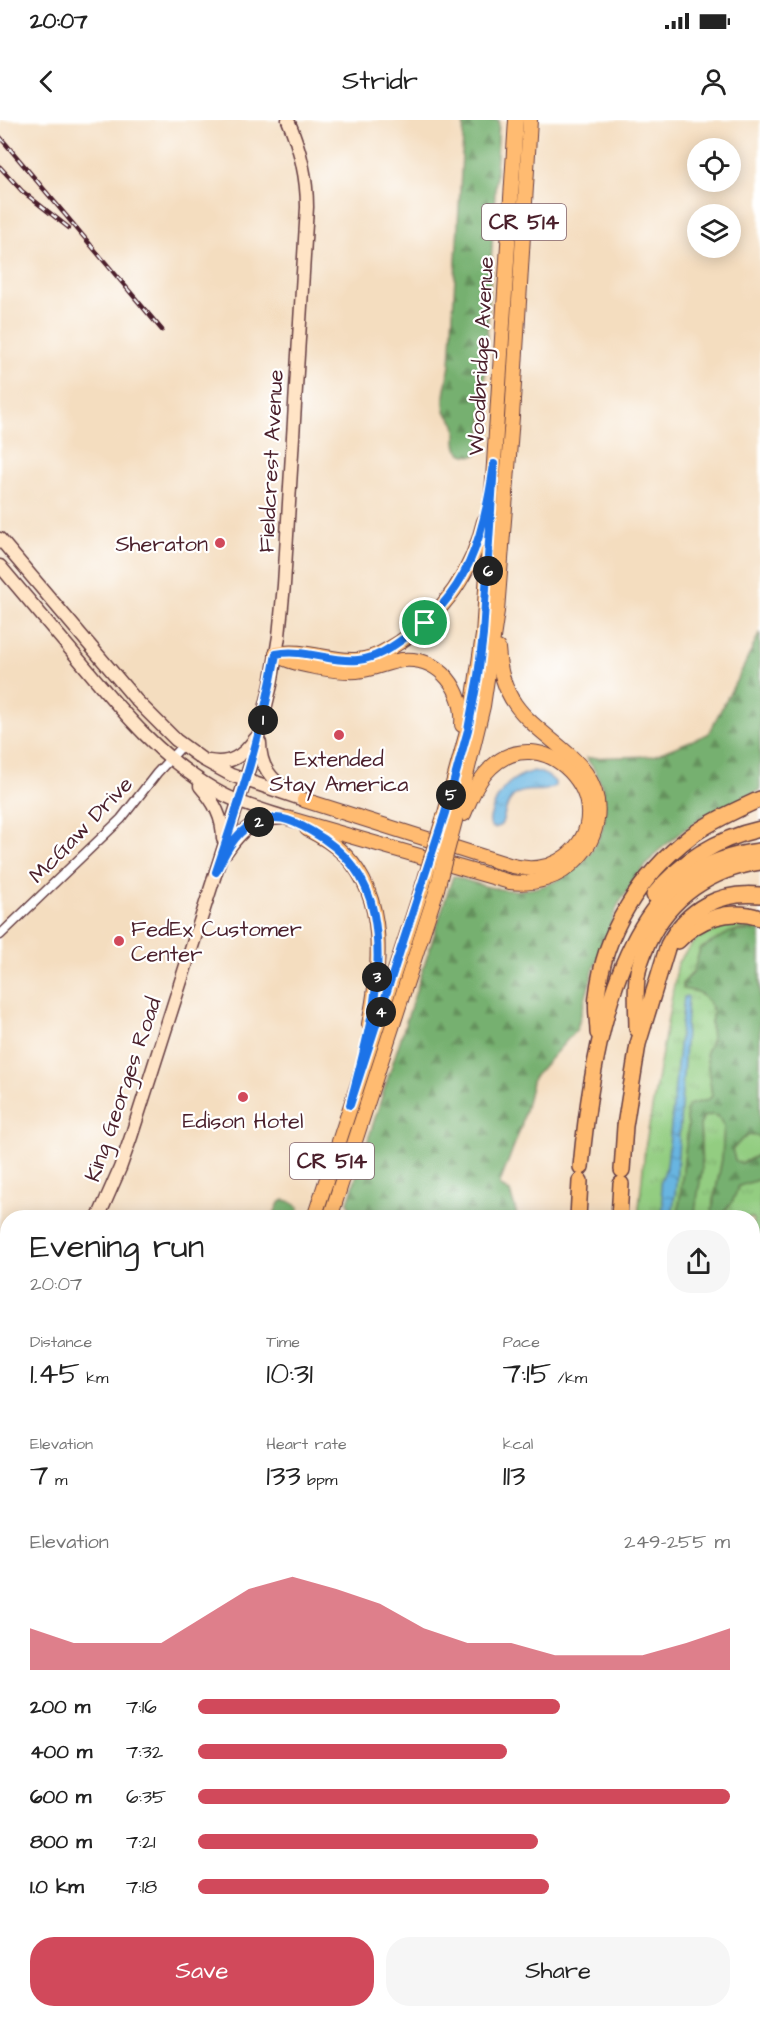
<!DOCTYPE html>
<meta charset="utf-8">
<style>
body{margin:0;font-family:"Architects Daughter",sans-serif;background:#f6f6f6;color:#222;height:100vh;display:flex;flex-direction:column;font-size:22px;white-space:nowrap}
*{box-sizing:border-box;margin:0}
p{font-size:20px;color:#767676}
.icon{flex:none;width:33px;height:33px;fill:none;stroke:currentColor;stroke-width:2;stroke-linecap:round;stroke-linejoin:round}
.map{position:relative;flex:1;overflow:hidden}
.side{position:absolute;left:0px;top:1090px;width:760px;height:808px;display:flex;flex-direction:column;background:#fff;border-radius:24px 24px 0 0;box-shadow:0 3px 15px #0003}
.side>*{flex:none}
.controls{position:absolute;left:687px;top:18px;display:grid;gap:12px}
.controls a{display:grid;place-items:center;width:54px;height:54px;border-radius:50%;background:#fff;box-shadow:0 3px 15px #0003;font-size:30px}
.pin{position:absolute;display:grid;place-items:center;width:51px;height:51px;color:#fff;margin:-26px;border:3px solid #fff;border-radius:50%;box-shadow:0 2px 6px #0007}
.km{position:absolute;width:30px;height:30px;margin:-15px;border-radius:50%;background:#222;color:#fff;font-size:16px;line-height:30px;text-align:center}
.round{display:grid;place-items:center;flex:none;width:63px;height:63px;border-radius:24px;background:#f6f6f6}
.overview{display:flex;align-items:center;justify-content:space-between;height:102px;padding:0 30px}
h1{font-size:33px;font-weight:600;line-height:45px}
.stats{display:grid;grid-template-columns:repeat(3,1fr);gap:9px;height:102px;padding:6px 30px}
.stats div{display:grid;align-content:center}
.stats b{font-size:30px;font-weight:600}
.stats small{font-size:16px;font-weight:400}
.stats p{font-size:16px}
.chart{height:168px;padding:12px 30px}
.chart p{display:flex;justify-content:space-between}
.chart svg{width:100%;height:108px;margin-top:6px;fill:#d1495b;opacity:.7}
.cta{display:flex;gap:12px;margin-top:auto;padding:12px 30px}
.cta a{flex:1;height:69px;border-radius:24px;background:#d1495b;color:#fff;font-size:24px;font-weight:600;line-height:69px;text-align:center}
.cta a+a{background:#f6f6f6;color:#222}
ul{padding:0 30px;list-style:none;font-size:20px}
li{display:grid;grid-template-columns:96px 72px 1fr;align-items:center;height:45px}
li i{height:15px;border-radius:8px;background:#d1495b}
.status{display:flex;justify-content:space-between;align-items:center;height:42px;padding:0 30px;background:#fff;direction:ltr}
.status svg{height:16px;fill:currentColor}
header{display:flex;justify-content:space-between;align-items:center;height:78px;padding:0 30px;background:#fff;font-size:27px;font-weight:600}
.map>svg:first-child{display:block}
</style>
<div class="status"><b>20:07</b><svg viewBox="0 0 49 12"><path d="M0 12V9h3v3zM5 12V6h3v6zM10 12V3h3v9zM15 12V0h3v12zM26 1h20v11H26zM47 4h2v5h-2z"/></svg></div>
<header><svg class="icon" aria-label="back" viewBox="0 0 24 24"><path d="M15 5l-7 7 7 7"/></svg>Stridr<svg class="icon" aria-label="person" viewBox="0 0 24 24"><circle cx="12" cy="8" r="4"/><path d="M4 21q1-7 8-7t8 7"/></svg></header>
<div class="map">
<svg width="760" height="1898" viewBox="0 0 760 1898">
<defs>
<pattern id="grass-tufts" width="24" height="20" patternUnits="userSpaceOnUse" patternTransform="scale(1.5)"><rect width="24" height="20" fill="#93cd81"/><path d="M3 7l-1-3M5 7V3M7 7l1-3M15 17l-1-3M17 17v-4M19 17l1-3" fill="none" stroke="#80b070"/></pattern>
<pattern id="forest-firs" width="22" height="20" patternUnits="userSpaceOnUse" patternTransform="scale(1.5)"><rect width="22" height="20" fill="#76b06f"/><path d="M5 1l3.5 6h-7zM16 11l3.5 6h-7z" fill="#638f5b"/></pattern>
<pattern id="wetland-marsh" width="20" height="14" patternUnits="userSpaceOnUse" patternTransform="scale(1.5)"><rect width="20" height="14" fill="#93cd81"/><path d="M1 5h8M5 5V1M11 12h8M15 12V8" fill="none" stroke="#80b070"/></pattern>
<pattern id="water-ripples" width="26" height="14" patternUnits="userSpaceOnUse" patternTransform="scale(1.5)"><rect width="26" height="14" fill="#67b5e1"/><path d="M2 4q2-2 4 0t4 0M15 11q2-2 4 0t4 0" fill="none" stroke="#5793b7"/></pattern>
</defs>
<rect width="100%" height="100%" fill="#fff"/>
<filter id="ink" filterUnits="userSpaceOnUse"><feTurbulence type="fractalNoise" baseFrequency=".0167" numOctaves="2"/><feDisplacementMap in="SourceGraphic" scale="12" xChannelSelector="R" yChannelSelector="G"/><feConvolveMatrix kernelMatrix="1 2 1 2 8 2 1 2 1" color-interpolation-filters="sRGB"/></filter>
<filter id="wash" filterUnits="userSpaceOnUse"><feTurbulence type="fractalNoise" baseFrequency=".008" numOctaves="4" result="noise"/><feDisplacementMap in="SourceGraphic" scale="24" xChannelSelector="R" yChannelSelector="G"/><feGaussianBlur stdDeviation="1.35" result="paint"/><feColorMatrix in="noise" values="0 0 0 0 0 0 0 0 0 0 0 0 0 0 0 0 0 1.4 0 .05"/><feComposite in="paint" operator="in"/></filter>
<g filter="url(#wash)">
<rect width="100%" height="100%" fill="#f4ddbf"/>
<!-- grass -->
<g fill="url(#grass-tufts)" stroke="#6e7656" stroke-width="1.5">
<path d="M732 801 757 803 760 805V813C723 795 704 843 683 863L698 872 709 882 713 891 711 903 712 920 706 932 712 976 708 980 689 985 686 991 688 1006 678 1095 680 1098H638L645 1028 678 842 696 819Z"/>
<polygon points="711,995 718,996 724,1006 722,1039 712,1091 716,1098 694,1098 701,1018 700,1005 703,997"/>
<polygon points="751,1014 760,1017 760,1034 741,1044 735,1040 732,1030 742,1019"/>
<polygon points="760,1059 760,1129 753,1122 753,1098 718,1098 732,1082 739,1066"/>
<path d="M760 1341V1407C751 1384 750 1364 760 1341Z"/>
<polygon points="0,1701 8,1701 8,1892 35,1892 29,1898 0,1898"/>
<polygon points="497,1892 618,1892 620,1898 480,1898"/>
</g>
<!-- forest -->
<g fill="url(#forest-firs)" stroke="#60684d" stroke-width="1.5">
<path d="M464 0H499L481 324 479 332 474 336C448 336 459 317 455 305 453 300 449 297 446 293 440 279 448 260 450 245Z"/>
<path d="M760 512V670L703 697 681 712 657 732 637 756 618 785 594 848 577 909 533 958 521 1007 500 1063 501 1067 510 1072 518 1098H364L350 1089 348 1082 453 756C475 763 497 772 520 770 589 766 632 695 586 638L653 636 708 614 743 548Z"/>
<polygon points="753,810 760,813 760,1017 751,1014 742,1019 732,1030 735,1040 741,1044 760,1034 760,1059 739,1066 732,1082 718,1098 716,1098 712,1091 722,1039 724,1006 718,996 711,995 703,997 700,1005 702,1051 694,1097 680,1098 678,1095 688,1006 686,991 689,985 708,980 712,976 706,932 712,920 711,903 713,891 709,882 698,872 683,869 683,863 693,853 700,829 730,812"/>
<polygon points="284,1080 289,1081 299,1087 297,1098 272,1098 279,1083"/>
<polygon points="753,1122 760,1129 760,1232 758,1242 760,1255 760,1341 753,1357"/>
<polygon points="753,1390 760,1407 760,1435 753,1440"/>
<polygon points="254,1892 316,1892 317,1898 281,1898"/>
</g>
<!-- wetland -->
<polygon fill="url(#wetland-marsh)" stroke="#6e7656" stroke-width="1.5" points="760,1555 760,1898 726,1898 726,1892 753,1892 753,1562"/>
<!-- water -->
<g fill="url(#water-ripples)" stroke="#586a86" stroke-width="1.5">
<path d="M534 651C542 653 549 655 555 662V666C543 676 522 664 511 679 505 686 505 697 501 705L495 708 491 707C488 700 491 695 493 688 501 667 512 657 534 651Z"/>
<polygon points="686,876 688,877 676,1065 672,1098 663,1098 663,1080 660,1064 667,1045 684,877"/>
</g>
</g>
<g filter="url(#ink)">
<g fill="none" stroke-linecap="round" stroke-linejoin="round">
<!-- street casing -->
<g stroke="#643c41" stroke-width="11">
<polyline id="street" points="0,815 121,699 157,653 183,625"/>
</g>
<!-- secondary casing -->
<g stroke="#643c41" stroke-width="15">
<g id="secondary">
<polyline points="0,419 137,581 176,620 202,639 231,655 304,680"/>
<path d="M0 446C29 480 57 514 86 548 124 594 162 639 215 670 237 683 263 690 287 698"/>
<path d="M260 623C260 647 271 659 289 672"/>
<path d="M209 641C230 645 243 636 255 619"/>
<path d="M200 666C214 682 223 697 223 719"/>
<path d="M226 732C242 709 253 699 282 698"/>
<path d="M98 1098 120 1048 131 1017 254 633 271 565 279 516 284 465 307 87C307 57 300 28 288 0"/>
<polyline points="0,1280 8,1266"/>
<polyline points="326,1892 328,1898"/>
</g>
</g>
<!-- primary casing -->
<g stroke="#643c41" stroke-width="16">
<g id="primary">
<path d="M276 534C302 528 328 541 354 540 372 540 385 531 400 522 444 493 472 453 484 401"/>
<path d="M276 534C289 545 339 552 357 551 373 550 387 542 402 540 440 536 465 571 462 605"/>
<path d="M304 680 509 745C530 751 549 749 566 736 630 686 540 588 485 654 475 666 470 680 464 694"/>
<polyline points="445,693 471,597 483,515 516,0"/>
<polyline points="456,697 483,586 497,491 512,297 530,0"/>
<path d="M287 698 510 762C534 765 560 758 577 739 588 728 595 714 597 699 605 642 542 623 515 584 503 567 499 548 498 528"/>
<path d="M307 709C321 716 334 724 345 735 388 779 380 849 369 904"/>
<polyline points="314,1098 423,765"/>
<polyline points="330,1098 437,769"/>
</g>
</g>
<!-- highway casing -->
<g stroke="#643c41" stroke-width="18">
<g id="highway">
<path d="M654 775C682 740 716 719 760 709"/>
<path d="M678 821C699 798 730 788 760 798"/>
<path d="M637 909C637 893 635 875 637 858 638 846 643 834 648 823 669 777 711 749 760 742"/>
<path d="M598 913C598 901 595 888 597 876 604 812 640 755 691 716 711 701 737 690 760 679"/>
<path d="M581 1047C589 961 609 810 687 757 708 743 735 734 760 731"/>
<path d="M622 1050 625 1006 638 924 668 825C687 789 719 771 760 775"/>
<polyline points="578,1098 580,1061"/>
<polyline points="619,1098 621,1064"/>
<polyline points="753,1459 760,1455"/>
<polyline points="753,1478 760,1473"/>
<polyline points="753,1506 760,1502"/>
<polyline points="753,1531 760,1525"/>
<polyline points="191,1892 200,1898"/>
<polyline points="214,1892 230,1898"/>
<polyline points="338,1896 339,1892"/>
<polyline points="40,1898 46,1892"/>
<polyline points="79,1898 88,1892"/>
<polyline points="106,1898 116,1892"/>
<polyline points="142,1898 152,1892"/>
<polyline points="383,1898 399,1892"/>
<polyline points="440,1898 451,1892"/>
</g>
</g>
<!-- street -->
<use href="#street" stroke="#fff" stroke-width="8"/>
<!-- secondary -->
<use href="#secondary" stroke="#ffe4c6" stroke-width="12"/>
<!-- primary -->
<use href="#primary" stroke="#ffbb71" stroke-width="14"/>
<!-- highway -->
<use href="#highway" stroke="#ffbb71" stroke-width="15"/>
<!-- rail casing -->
<g stroke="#4a1f2b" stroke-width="4.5">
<g id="rail">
<polyline points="0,17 162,210"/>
<polyline points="0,47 22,71 69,108"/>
</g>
</g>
<!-- rail -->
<use href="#rail" stroke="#fff" stroke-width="2" stroke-dasharray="7" stroke-linecap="butt"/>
<!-- primary-bridge casing -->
<g stroke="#643c41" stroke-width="16" stroke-linecap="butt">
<g id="primary-bridge">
<polyline points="423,765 445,693"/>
<polyline points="437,769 456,697"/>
</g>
</g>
<!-- primary-bridge -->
<use href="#primary-bridge" stroke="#ffbb71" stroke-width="14"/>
</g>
</g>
<g fill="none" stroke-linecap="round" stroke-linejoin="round" filter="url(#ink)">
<!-- route casing -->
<g stroke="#fff" stroke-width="12">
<path id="route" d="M494 344 483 515 478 556 468 610 445 693 350 985C366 923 386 859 374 795 367 756 345 730 311 711 290 699 275 692 251 705 234 714 224 735 216 752 240 680 263 609 276 534 304 528 331 543 358 540 376 538 389 529 403 519 468 476 484 417 494 344Z"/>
</g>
<!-- route -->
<use href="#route" stroke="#1a73e8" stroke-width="8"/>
</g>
<!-- markers -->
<g fill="#d1495b" stroke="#fff" stroke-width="2">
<circle cx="220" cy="423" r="6"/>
<circle cx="339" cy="615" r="6"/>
<circle cx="119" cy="821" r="6"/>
<circle cx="243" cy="977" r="6"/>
</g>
<g text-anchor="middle" stroke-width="4.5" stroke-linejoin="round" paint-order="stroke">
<!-- shield labels -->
<g fill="#fff" stroke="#80626b" stroke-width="1.5">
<rect x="482" y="84" width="84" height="36" rx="4.5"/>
<rect x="290" y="1023" width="84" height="36" rx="4.5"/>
</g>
<g font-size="21" font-weight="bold" fill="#4a1f2b">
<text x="524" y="109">CR 514</text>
<text x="332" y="1048">CR 514</text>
</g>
<!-- street labels -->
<g font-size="22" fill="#4a1f2b" stroke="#fff">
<text transform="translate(480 236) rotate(-87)" y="8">Woodbridge Avenue</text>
<text transform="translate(270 341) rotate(-87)" y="8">Fieldcrest Avenue</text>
<text transform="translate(80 709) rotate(-46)" y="8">McGaw Drive</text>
<text transform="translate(122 969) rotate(-71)" y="8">King Georges Road</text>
</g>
<!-- poi labels -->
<g font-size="22" fill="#4a1f2b" stroke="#fff">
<text x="208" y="431" text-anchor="end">Sheraton</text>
<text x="339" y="646">Extended<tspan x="339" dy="25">Stay America</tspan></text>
<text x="131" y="816" text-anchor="start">FedEx Customer<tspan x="131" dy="25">Center</tspan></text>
<text x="243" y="1008">Edison Hotel</text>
</g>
</g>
</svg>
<div class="controls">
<a><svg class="icon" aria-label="locate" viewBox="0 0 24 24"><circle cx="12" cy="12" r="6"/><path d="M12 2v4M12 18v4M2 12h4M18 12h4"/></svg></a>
<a><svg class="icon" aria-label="layers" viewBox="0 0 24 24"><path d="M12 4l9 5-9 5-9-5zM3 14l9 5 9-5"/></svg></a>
</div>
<div class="pin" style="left:425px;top:503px;background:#1e9e55"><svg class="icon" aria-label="arrive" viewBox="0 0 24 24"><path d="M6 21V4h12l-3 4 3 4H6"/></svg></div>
<b class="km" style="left:263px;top:600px">1</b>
<b class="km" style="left:259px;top:702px">2</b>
<b class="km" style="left:377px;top:857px">3</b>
<b class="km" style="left:381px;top:892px">4</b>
<b class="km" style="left:451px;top:675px">5</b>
<b class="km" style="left:488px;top:451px">6</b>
<section class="side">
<div class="overview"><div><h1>Evening run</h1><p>20:07</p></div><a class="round"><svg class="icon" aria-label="share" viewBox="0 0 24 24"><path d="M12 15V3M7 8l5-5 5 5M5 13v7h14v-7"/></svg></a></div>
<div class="stats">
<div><p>Distance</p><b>1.45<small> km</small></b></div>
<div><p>Time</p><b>10:31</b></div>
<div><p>Pace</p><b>7:15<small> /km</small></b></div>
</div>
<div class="stats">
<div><p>Elevation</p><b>7<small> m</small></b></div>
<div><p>Heart rate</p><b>133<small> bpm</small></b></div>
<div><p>kcal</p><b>113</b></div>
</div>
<div class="chart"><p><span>Elevation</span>249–255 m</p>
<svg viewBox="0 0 160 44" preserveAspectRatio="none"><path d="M0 44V27L10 33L20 33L30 33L40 22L50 11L60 6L70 11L80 17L90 27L100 33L110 33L120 38L130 38L140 38L150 33L160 27V44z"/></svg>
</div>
<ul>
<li><b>200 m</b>7:16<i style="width:68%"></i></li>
<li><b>400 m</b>7:32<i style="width:58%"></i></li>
<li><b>600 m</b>6:35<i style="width:100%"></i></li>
<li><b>800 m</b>7:21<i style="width:64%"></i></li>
<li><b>1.0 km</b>7:18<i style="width:66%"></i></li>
</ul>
<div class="cta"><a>Save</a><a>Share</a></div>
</section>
</div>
